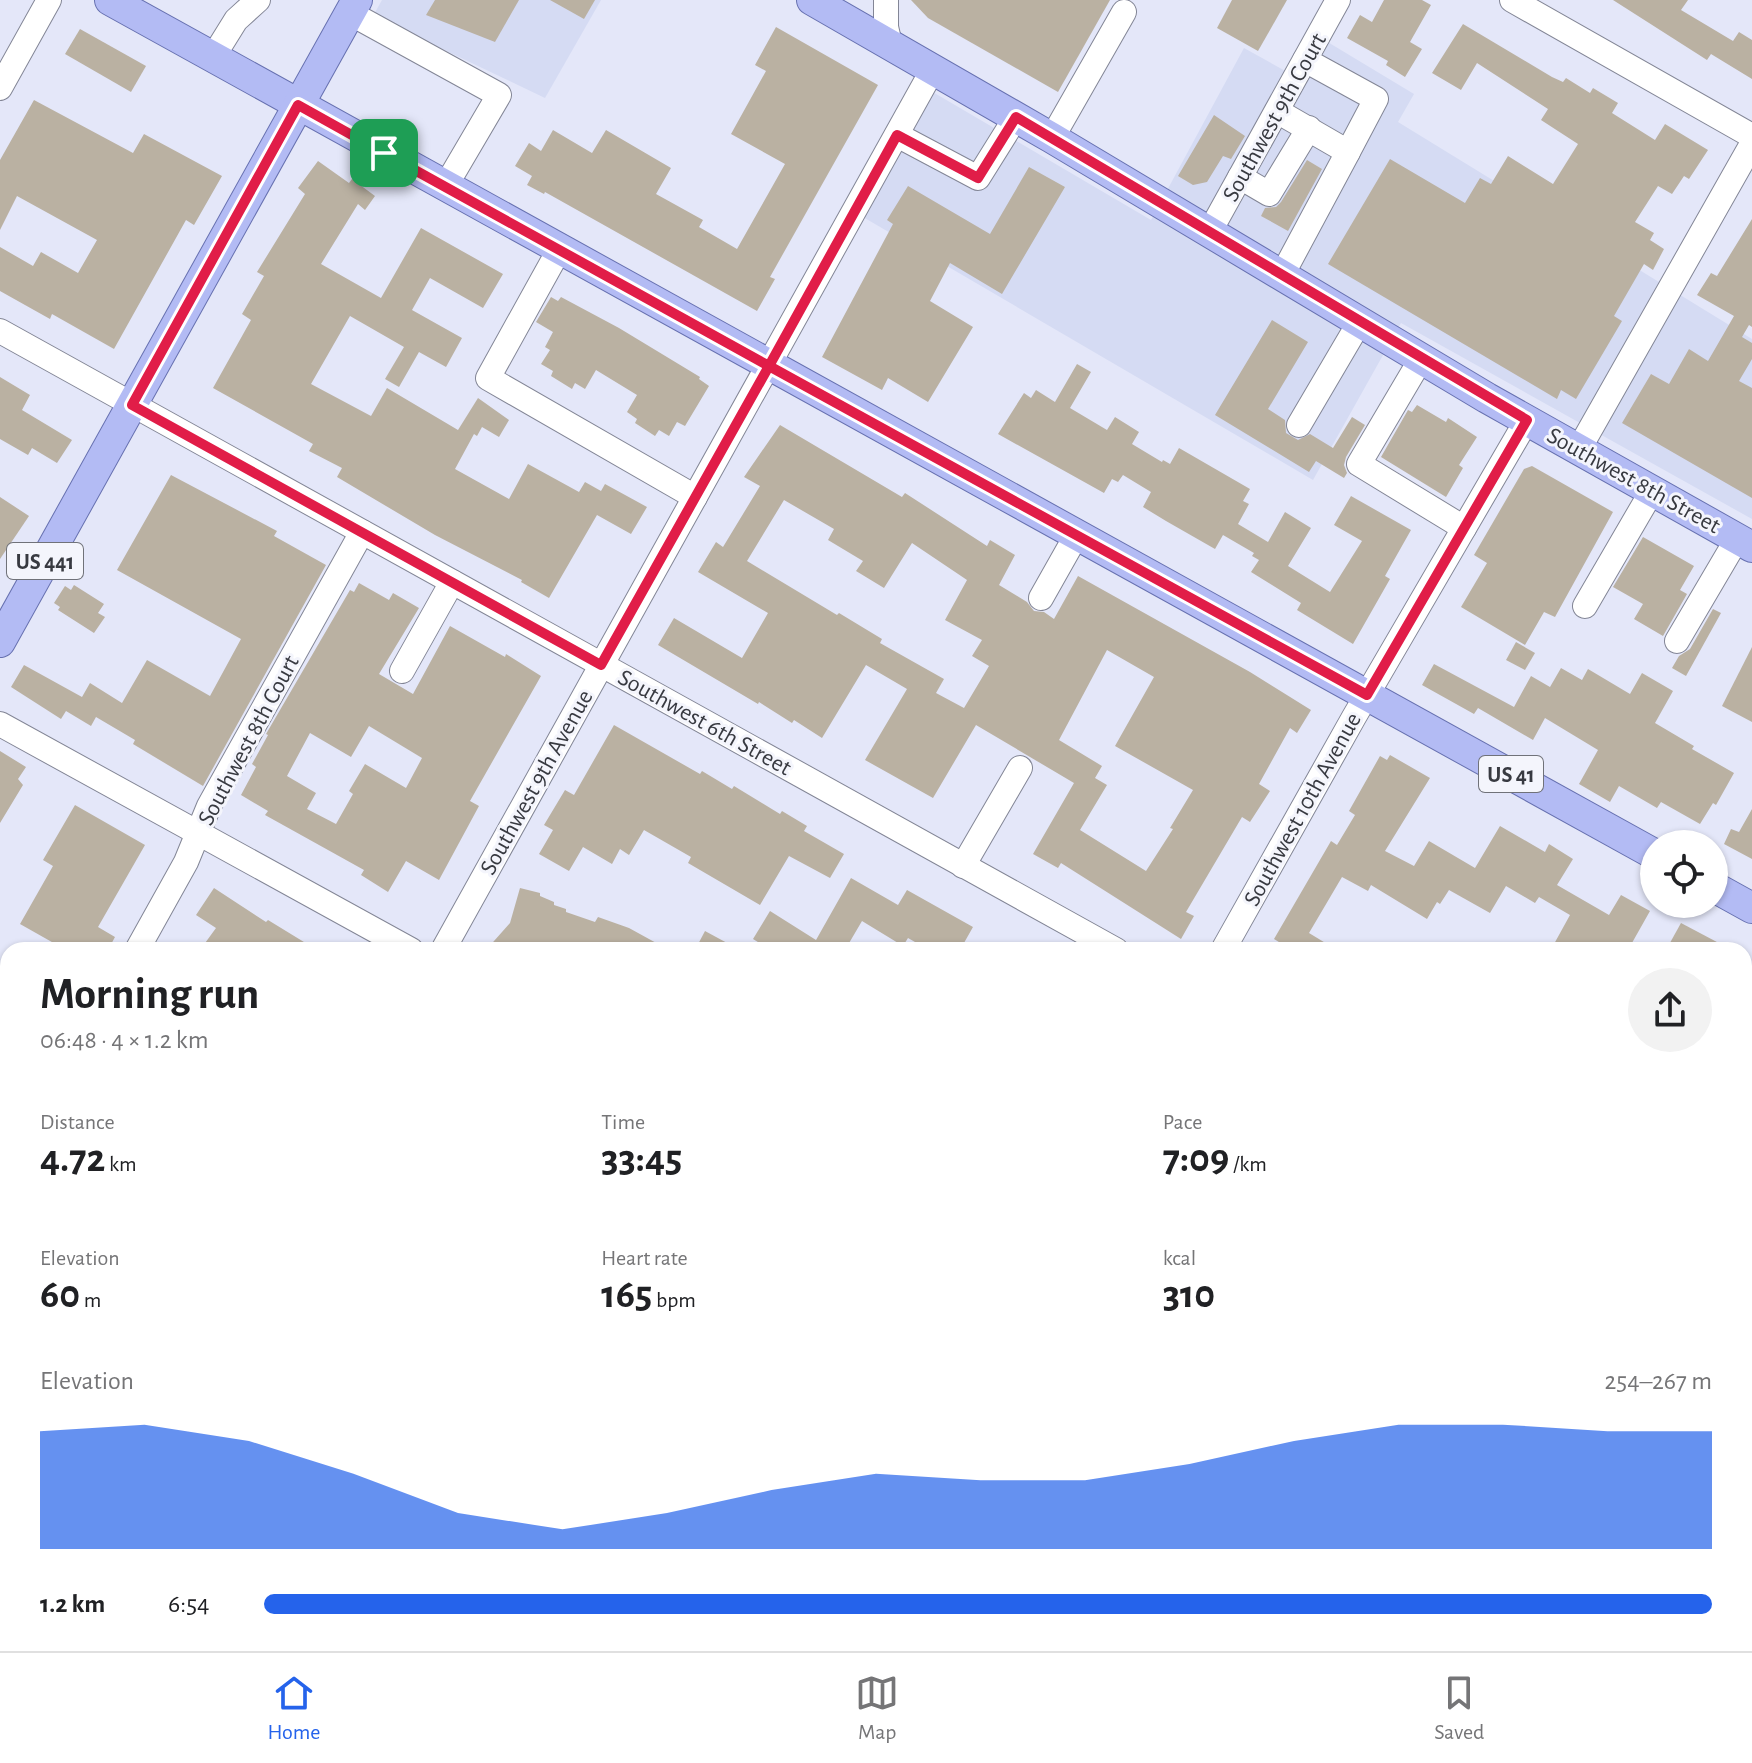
<!DOCTYPE html>
<meta charset="utf-8">
<style>
body{margin:0;font-family:"Alegreya Sans",sans-serif;background:#f2f2f2;color:#202124;height:100vh;display:flex;flex-direction:column;font-size:30px;white-space:nowrap}
*{box-sizing:border-box;margin:0}
p{font-size:26px;color:#757577}
.icon{flex:none;width:44px;height:44px;fill:none;stroke:currentColor;stroke-width:2;stroke-linecap:round;stroke-linejoin:round}
.map{position:relative;flex:1;overflow:hidden}
.side{position:absolute;left:0px;top:942px;width:1752px;height:710px;display:flex;flex-direction:column;background:#fff;border-radius:24px 24px 0 0;box-shadow:0 2px 6px #0004}
.side>*{flex:none}
.fabs{position:absolute;left:1640px;top:830px;display:grid;gap:16px}
.fabs a{display:grid;place-items:center;width:88px;height:88px;border-radius:50%;background:#fff;box-shadow:0 2px 6px #0004;font-size:40px}
.pin{position:absolute;display:grid;place-items:center;width:68px;height:68px;color:#fff;margin:-34px;border-radius:16px;box-shadow:0 4px 12px #0006}
.round{display:grid;place-items:center;flex:none;width:84px;height:84px;border-radius:42px;background:#f2f2f2}
.overview{display:flex;align-items:center;justify-content:space-between;height:136px;padding:0 40px}
h1{font-size:44px;font-weight:700;line-height:60px}
.figures{display:grid;grid-template-columns:repeat(3,1fr);gap:12px;height:136px;padding:8px 40px}
.figures div{display:grid;align-content:center}
.figures b{font-size:40px;font-weight:700}
.figures small{font-size:22px;font-weight:400}
.figures p{font-size:22px}
.chart{height:224px;padding:16px 40px}
.chart p{display:flex;justify-content:space-between}
.chart svg{width:100%;height:144px;margin-top:8px;fill:#2563eb;opacity:.7}
ul{padding:0 40px;list-style:none;font-size:26px}
li{display:grid;grid-template-columns:128px 96px 1fr;align-items:center;height:60px}
li i{height:20px;border-radius:10px;background:#2563eb}
.tabs{display:flex;justify-content:space-around;align-items:center;height:112px;border-top:2px solid #e0e0e0;background:#fff;font-size:22px;color:#757577}
.tabs a{display:grid;justify-items:center;gap:4px}
.tabs .active{color:#2563eb}
.map>svg:first-child{display:block}
</style>
<div class="map">
<svg width="1752" height="1651" viewBox="0 0 1752 1651">
<rect width="100%" height="100%" fill="#e4e7f9"/>
<!-- built -->
<g fill="#d5dbf3">
<polygon points="382,0 601,0 545,98 373,16"/>
<polygon points="1326,41 1414,94 1398,122 1752,339 1752,519 1401,323 1313,480 863,217 931,91 1151,220 1244,48 1305,82"/>
</g>
<!-- building -->
<g fill="#bab1a2" fill-rule="evenodd">
<polygon points="435,0 519,0 495,42 426,15"/>
<polygon points="550,0 595,0 584,19"/>
<polygon points="911,0 1110,0 1058,92 928,18"/>
<polygon points="1232,0 1287,0 1258,51 1217,28"/>
<polygon points="1384,0 1422,0 1431,5 1410,42 1422,49 1405,77 1386,65 1388,61 1347,38 1360,15 1372,22"/>
<polygon points="1613,0 1688,0 1681,10 1733,41 1739,32 1752,40 1752,79 1711,54 1707,60"/>
<polygon points="1463,24 1552,77 1563,82 1566,78 1590,93 1593,88 1618,103 1612,113 1655,140 1665,124 1708,150 1689,179 1684,176 1672,194 1658,186 1635,222 1654,233 1650,240 1664,249 1653,270 1644,264 1614,316 1622,321 1576,399 1561,390 1557,399 1328,264 1390,159 1465,203 1480,178 1491,184 1508,156 1553,184 1578,144 1541,120 1548,109 1477,63 1461,90 1432,73"/>
<polygon points="776,27 878,85 770,277 775,279 757,311 545,192 544,194 527,185 532,176 515,166 529,143 541,151 553,130 592,153 606,130 671,168 656,194 703,220 699,227 737,249 785,164 731,134 766,71 755,65"/>
<polygon points="80,29 146,66 131,92 65,54"/>
<polygon points="34,100 133,153 144,134 222,176 194,225 186,220 114,349 52,314 50,319 0,291 0,247 33,266 41,252 78,273 97,240 17,196 0,230 0,160"/>
<polygon points="1214,115 1245,136 1231,159 1223,156 1207,182 1193,185 1178,176"/>
<polygon points="1307,160 1322,169 1288,231 1261,216 1265,208 1276,207 1281,202"/>
<polygon points="318,161 349,183 352,179 375,196 365,210 358,204 321,264 381,298 421,228 503,274 483,308 430,278 412,310 462,338 446,367 419,352 399,387 385,379 404,347 350,316 311,384 371,416 387,388 458,430 478,398 509,420 499,437 482,427 477,436 474,434 455,469 509,499 528,464 579,492 585,482 601,491 605,484 647,507 631,534 597,515 549,598 521,582 522,580 435,535 337,477 342,468 309,451 313,444 213,388 251,320 242,314 264,276 257,272 305,194 298,188"/>
<polygon points="1029,167 1065,187 1002,294 950,263 930,301 973,327 928,402 888,378 882,390 822,357 893,224 887,220 908,186 990,234"/>
<polygon points="1752,219 1752,327 1749,325 1742,337 1752,343 1752,359 1739,381 1752,388 1752,498 1622,423 1651,374 1669,384 1689,349 1708,361 1734,316 1697,295 1711,273 1717,276"/>
<polygon points="551,297 558,301 561,297 619,328 700,377 699,379 709,386 685,426 677,422 669,436 659,430 655,436 635,423 637,419 627,412 637,395 596,370 585,389 575,383 572,389 551,376 553,371 541,364 550,350 545,347 553,332 536,322"/>
<polygon points="1272,320 1308,342 1268,409 1285,420 1286,433 1298,440 1310,434 1333,448 1352,417 1365,425 1346,457 1344,465 1347,473 1344,478 1316,461 1309,472 1215,415"/>
<polygon points="1077,364 1091,372 1070,408 1107,430 1115,417 1139,432 1132,444 1162,462 1163,460 1170,464 1179,448 1250,489 1243,501 1249,504 1238,524 1268,542 1285,512 1311,528 1288,566 1330,592 1362,541 1334,525 1351,496 1411,530 1385,576 1390,579 1353,644 1297,610 1301,603 1251,572 1259,560 1252,556 1254,553 1223,535 1215,549 1166,521 1143,507 1151,492 1123,475 1118,482 1112,479 1104,493 998,434 1024,393 1031,398 1036,390 1055,402"/>
<polygon points="0,377 30,395 22,410 72,440 57,463 32,448 28,455 0,439"/>
<polygon points="1417,405 1446,422 1448,418 1477,437 1459,465 1463,468 1446,497 1381,457 1408,410 1412,412"/>
<path d="M780 425 902 497 905 493 987 546 990 540 1015 555 999 585 1027 602 1034 611 1044 612 1054 619 1078 576 1250 672 1311 710 1297 733 1290 728 1259 784 1270 791 1250 822 1242 817 1186 912 1194 916 1181 939 1061 863 1058 868 1033 854 1074 783 976 725 933 798 865 760 907 689 866 665 822 738 794 720 792 723 759 702 758 704 658 645 674 618 742 658 768 613 698 572 716 542 723 547 760 486 744 477ZM784 500 834 529 828 540 863 561 856 571 884 588 912 543 967 580 945 620 982 640 972 656 989 666 964 708 936 693 944 679 880 643 882 639 839 613 837 615 747 561ZM1107 650 1154 677 1115 746 1193 790 1170 828 1173 829 1146 871 1080 830 1107 785 1095 778 1102 766 1059 740Z"/>
<polygon points="1532,466 1613,512 1555,617 1544,612 1525,645 1461,607 1487,563 1474,555 1524,469"/>
<polygon points="171,475 277,531 274,536 326,565 203,786 133,744 135,740 96,717 91,726 66,711 61,719 11,687 24,665 82,697 90,683 122,703 147,660 210,696 241,639 117,570"/>
<polygon points="0,497 29,516 0,559"/>
<polygon points="1643,537 1694,566 1680,590 1687,594 1663,636 1634,619 1643,604 1613,587"/>
<path d="M359 583 389 600 393 593 419 608 379 674 413 694 450 626 505 657 506 654 541 676 470 801 479 806 439 880 406 861 388 892 361 875 364 870 265 815 268 811 241 795 256 767 252 764 268 735 266 734 350 590 354 592ZM369 726 422 758 406 788 365 764 349 791 353 794 336 824 307 809 316 793 287 776 310 733 351 757Z"/>
<polygon points="74,585 104,604 98,613 105,617 94,633 58,610 60,607 54,603 65,586 71,590"/>
<polygon points="1713,609 1721,613 1686,676 1672,668 1679,656 1690,649"/>
<polygon points="1516,642 1535,653 1525,670 1506,660"/>
<polygon points="1752,647 1752,722 1722,706"/>
<polygon points="1434,664 1514,707 1531,676 1550,687 1561,668 1582,680 1588,669 1630,694 1642,673 1673,691 1655,723 1694,746 1692,749 1734,773 1716,805 1713,803 1700,824 1661,802 1657,808 1619,786 1610,802 1579,784 1598,750 1545,718 1533,740 1478,708 1474,714 1422,685"/>
<polygon points="614,725 700,774 702,771 732,789 734,786 780,814 782,811 807,826 804,831 844,854 830,878 789,856 760,905 688,863 691,857 644,830 629,855 620,849 612,864 583,847 569,871 539,854 553,830 544,825 565,790 574,795"/>
<polygon points="0,751 26,767 18,779 23,785 0,823"/>
<polygon points="1390,755 1430,778 1385,851 1414,866 1429,841 1475,868 1500,826 1545,852 1549,844 1573,859 1557,885 1609,915 1621,895 1650,911 1628,950 1564,950 1554,944 1570,915 1539,897 1535,903 1506,886 1490,913 1449,890 1440,904 1437,902 1427,919 1371,885 1368,891 1342,877 1309,933 1337,950 1292,950 1274,939 1331,841 1337,845 1355,815 1349,811 1380,756 1387,760"/>
<polygon points="75,805 145,845 98,927 115,937 108,950 66,950 20,924 53,866 43,860"/>
<polygon points="1752,809 1752,859 1724,844 1731,829 1739,832"/>
<polygon points="851,878 898,905 907,890 973,927 960,950 929,950 908,938 903,946 862,921 845,950 771,950 753,939 770,911 816,940"/>
<polygon points="214,888 266,922 268,920 317,950 200,950 216,928 196,915"/>
<polygon points="520,888 540,893 540,896 554,902 554,905 566,909 566,912 595,922 598,917 629,928 669,950 486,950 510,923"/>
<polygon points="1681,923 1732,950 1666,950"/>
<polygon points="705,931 740,950 695,950"/>
</g>
<g fill="none" stroke-linecap="round" stroke-linejoin="round">
<!-- minor casing -->
<g stroke="#838696" stroke-width="26">
<g id="minor">
<polyline points="886,0 886,27 890,44"/>
<polyline points="1512,0 1752,136"/>
<polyline points="350,13 499,95 445,187"/>
<polyline points="213,57 236,20 258,0"/>
<polyline points="1305,60 1376,99 1348,152"/>
<polyline points="0,88 49,0"/>
<polyline points="1277,111 1348,152 1281,277"/>
<polyline points="897,135 978,178 1016,117"/>
<polyline points="1052,138 1124,12"/>
<polyline points="1240,177 1269,194 1309,128"/>
<polyline points="1209,233 1338,0"/>
<polyline points="559,250 488,378 695,497"/>
<polyline points="0,331 1116,950"/>
<polyline points="1421,359 1359,464 1464,528"/>
<polyline points="1299,425 1359,323"/>
<polyline points="1579,449 1752,144"/>
<polyline points="1041,598 1076,536"/>
<polyline points="1585,606 1652,491"/>
<polyline points="1677,641 1737,539"/>
<polyline points="402,671 452,582"/>
<polyline points="0,724 411,950"/>
<polyline points="963,866 1020,768"/>
<polyline points="137,950 186,862 209,806 362,532"/>
<polyline points="443,950 933,69"/>
<polyline points="1223,950 1354,717 1527,420"/>
<polyline points="1744,1022 1752,1008"/>
<polyline points="0,1114 8,1118"/>
<polyline points="1744,1298 1752,1303"/>
<polyline points="0,1507 8,1512"/>
<polyline points="248,1644 260,1651"/>
<polyline points="957,1644 970,1651"/>
<polyline points="1659,1644 1672,1651"/>
<polyline points="54,1651 58,1644"/>
<polyline points="824,1651 828,1644"/>
<polyline points="1026,1651 1030,1644"/>
<polyline points="1388,1651 1391,1644"/>
<polyline points="1561,1651 1565,1644"/>
</g>
</g>
<!-- major casing -->
<g stroke="#6771b0" stroke-width="32">
<g id="major">
<polyline points="110,0 1654,854"/>
<polyline points="812,0 1052,138 1487,398 1752,547"/>
<polyline points="0,642 357,0"/>
<polyline points="1714,887 1752,908"/>
</g>
</g>
<!-- minor -->
<use href="#minor" stroke="#fff" stroke-width="24"/>
<!-- major -->
<use href="#major" stroke="#b3bbf4" stroke-width="30"/>
</g>
<g fill="none" stroke-linecap="round" stroke-linejoin="round">
<!-- route casing -->
<g stroke="#fff" stroke-width="16">
<polyline id="route" points="384,153 298,105 132,405 601,665 769,366 1367,695 1527,420 1016,117 978,178 897,135 769,366 384,153"/>
</g>
<!-- route -->
<use href="#route" stroke="#e11d48" stroke-width="10"/>
</g>
<g text-anchor="middle" stroke-width="6" stroke-linejoin="round" paint-order="stroke">
<!-- shield labels -->
<g fill="#f4f5fc" stroke="#707279" stroke-width="2">
<rect x="7" y="543" width="76" height="36" rx="6"/>
<rect x="1479" y="756" width="64" height="36" rx="6"/>
</g>
<g font-size="22" font-weight="bold" fill="#383a41">
<text x="45" y="569">US 441</text>
<text x="1511" y="782">US 41</text>
</g>
<!-- street labels -->
<g font-size="24" fill="#383a41" stroke="#f4f5fc">
<text transform="translate(1274 117) rotate(-61)" y="8">Southwest 9th Court</text>
<text transform="translate(1634 480) rotate(29)" y="8">Southwest 8th Street</text>
<text transform="translate(705 722) rotate(29)" y="8">Southwest 6th Street</text>
<text transform="translate(248 740) rotate(-62)" y="8">Southwest 8th Court</text>
<text transform="translate(536 782) rotate(-61)" y="8">Southwest 9th Avenue</text>
<text transform="translate(1302 809) rotate(-61)" y="8">Southwest 10th Avenue</text>
</g>
</g>
</svg>
<div class="fabs">
<a><svg class="icon" aria-label="locate" viewBox="0 0 24 24"><circle cx="12" cy="12" r="6"/><path d="M12 2v4M12 18v4M2 12h4M18 12h4"/></svg></a>
</div>
<div class="pin" style="left:384px;top:153px;background:#1e9e55"><svg class="icon" aria-label="arrive" viewBox="0 0 24 24"><path d="M6 21V4h12l-3 4 3 4H6"/></svg></div>
<section class="side">
<div class="overview"><div><h1>Morning run</h1><p>06:48 · 4 × 1.2 km</p></div><a class="round"><svg class="icon" aria-label="share" viewBox="0 0 24 24"><path d="M12 15V3M7 8l5-5 5 5M5 13v7h14v-7"/></svg></a></div>
<div class="figures">
<div><p>Distance</p><b>4.72<small> km</small></b></div>
<div><p>Time</p><b>33:45</b></div>
<div><p>Pace</p><b>7:09<small> /km</small></b></div>
</div>
<div class="figures">
<div><p>Elevation</p><b>60<small> m</small></b></div>
<div><p>Heart rate</p><b>165<small> bpm</small></b></div>
<div><p>kcal</p><b>310</b></div>
</div>
<div class="chart"><p><span>Elevation</span>254–267 m</p>
<svg viewBox="0 0 160 44" preserveAspectRatio="none"><path d="M0 44V8L10 6L20 11L30 21L40 33L50 38L60 33L70 26L80 21L90 23L100 23L110 18L120 11L130 6L140 6L150 8L160 8V44z"/></svg>
</div>
<ul>
<li><b>1.2 km</b>6:54<i style="width:100%"></i></li>
</ul>
</section>
</div>
<nav class="tabs">
<a class="active"><svg class="icon" aria-label="home" viewBox="0 0 24 24"><path d="M3 11l9-7 9 7M6 9v11h12V9"/></svg>Home</a>
<a><svg class="icon" aria-label="map" viewBox="0 0 24 24"><path d="M3 6l6-2 6 2 6-2v14l-6 2-6-2-6 2zM9 4v14M15 6v14"/></svg>Map</a>
<a><svg class="icon" aria-label="saved" viewBox="0 0 24 24"><path d="M7 4h10v16l-5-4-5 4z"/></svg>Saved</a>
</nav>
